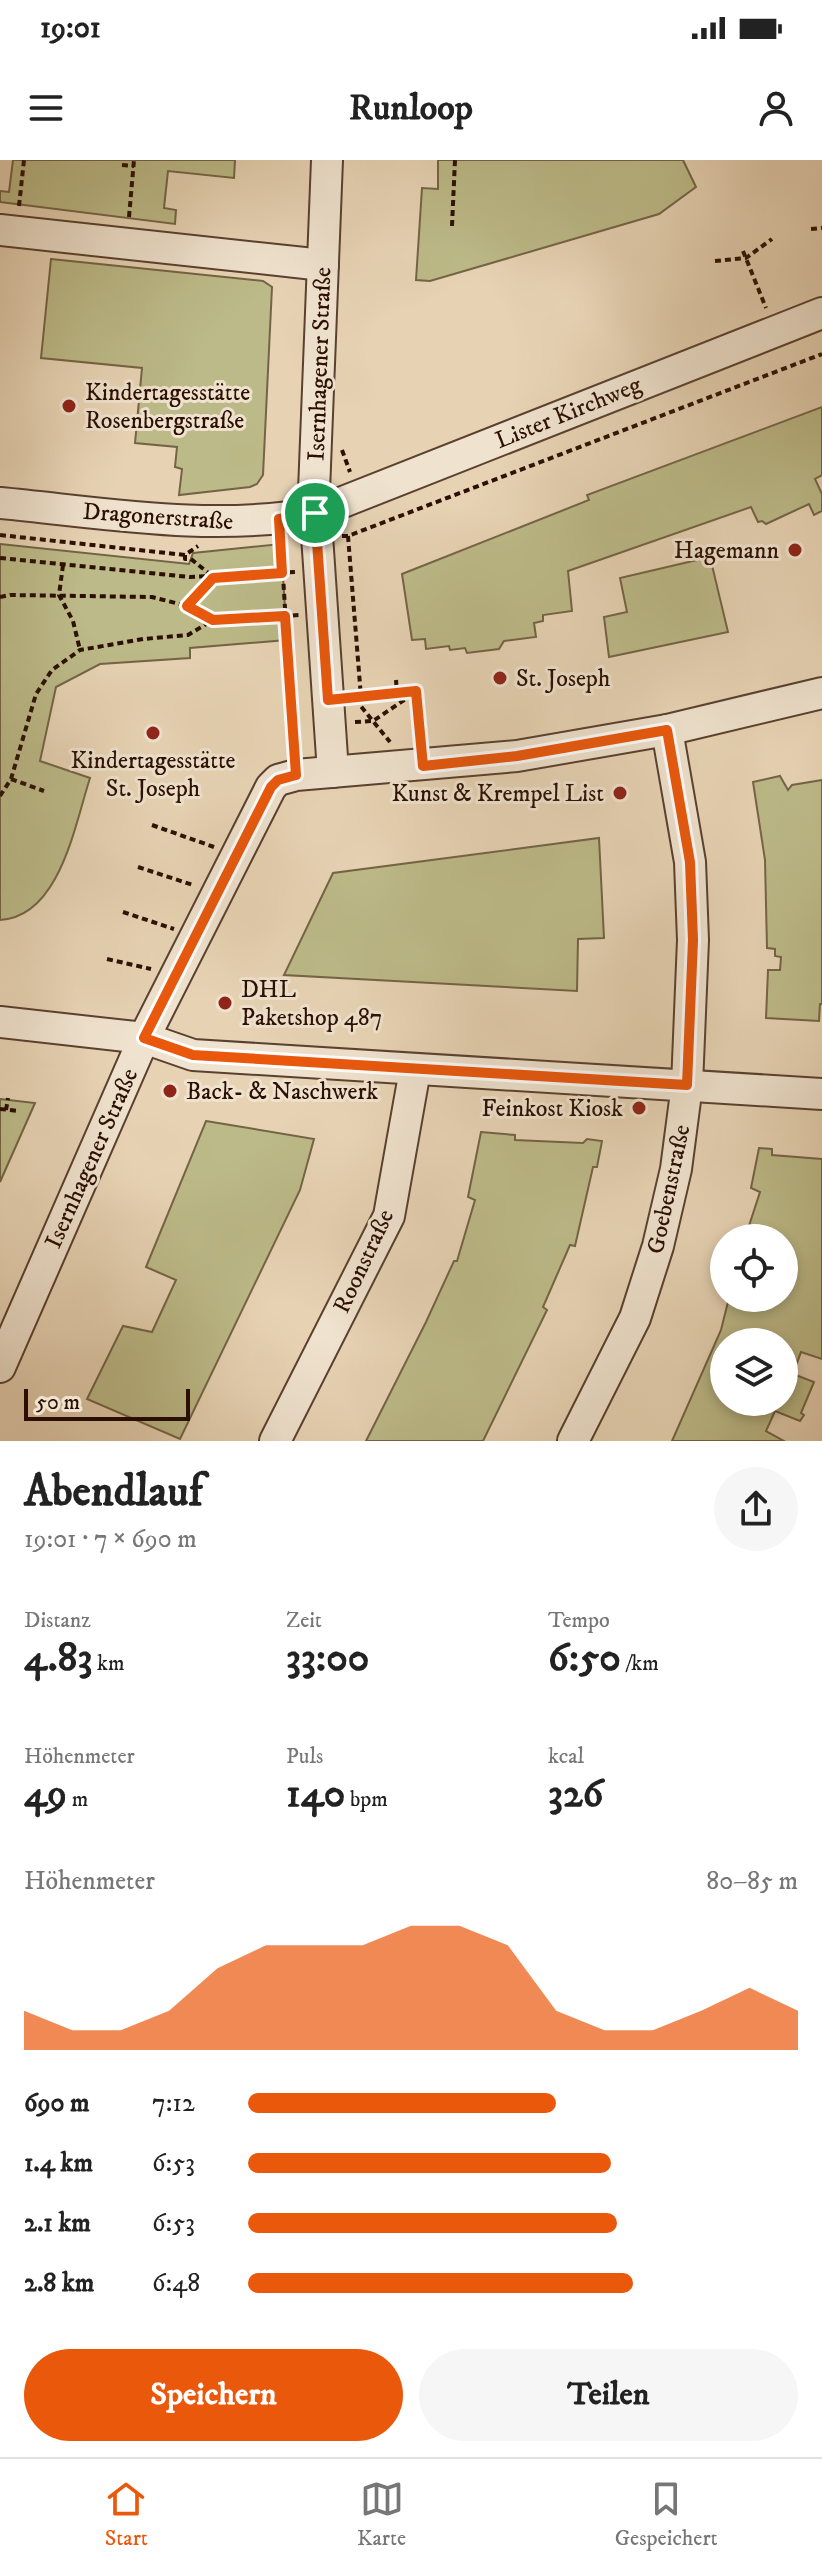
<!DOCTYPE html>
<html lang="de">
<meta charset="utf-8">
<style>
body{margin:0;font-family:"IM FELL DW Pica",serif;background:#f6f6f6;color:#222;height:100vh;display:flex;flex-direction:column;font-size:30px;white-space:nowrap}
*{box-sizing:border-box;margin:0}
p{font-size:26px;color:#767676}
.icon{flex:none;width:44px;height:44px;fill:none;stroke:currentColor;stroke-width:2;stroke-linecap:round;stroke-linejoin:round}
.map{position:relative;height:1281px;overflow:hidden}
.details{display:flex;flex-direction:column;background:#fff;flex:1}
.details>*{flex:none}
.tools{position:absolute;left:710px;top:1064px;display:grid;gap:16px}
.tools a{display:grid;place-items:center;width:88px;height:88px;border-radius:50%;background:#fff;box-shadow:0 4px 12px #0003;font-size:40px}
.scale{position:absolute;left:24px;bottom:20px;width:166px;box-sizing:border-box;padding-left:8px;border:4px solid #2b0f03;border-top:0;font-size:22px;line-height:28px;white-space:nowrap;color:#2b0f03;-webkit-text-stroke:6px #efe2ce;paint-order:stroke}
.pin{position:absolute;display:grid;place-items:center;width:68px;height:68px;color:#fff;margin:-34px;border:4px solid #fff;border-radius:50%;box-shadow:0 2px 8px #0007}
.round{display:grid;place-items:center;flex:none;width:84px;height:84px;border-radius:42px;background:#f6f6f6}
.summary{display:flex;align-items:center;justify-content:space-between;height:136px;padding:0 24px}
h1{font-size:44px;font-weight:700;line-height:60px}
.stats{display:grid;grid-template-columns:repeat(3,1fr);gap:12px;height:136px;padding:8px 24px}
.stats div{display:grid;align-content:center}
.stats b{font-size:40px;font-weight:700}
.stats small{font-size:22px;font-weight:400}
.stats p{font-size:22px}
.chart{height:224px;padding:16px 24px}
.chart p{display:flex;justify-content:space-between}
.chart svg{width:100%;height:144px;margin-top:8px;fill:#ea580c;opacity:.7}
.action{display:flex;gap:16px;margin-top:auto;padding:16px 24px}
.action a{flex:1;height:92px;border-radius:48px;background:#ea580c;color:#fff;font-size:32px;font-weight:700;line-height:92px;text-align:center}
.action a+a{background:#f6f6f6;color:#222}
ul{padding:0 24px;list-style:none;font-size:26px}
li{display:grid;grid-template-columns:128px 96px 1fr;align-items:center;height:60px}
li i{height:20px;border-radius:10px;background:#ea580c}
.status{display:flex;justify-content:space-between;align-items:center;height:56px;padding:0 40px;background:#fff;direction:ltr}
.status svg{height:22px;fill:currentColor}
header{display:flex;justify-content:space-between;align-items:center;height:104px;padding:0 24px;background:#fff;font-size:36px;font-weight:700}
.tab-bar{display:flex;justify-content:space-around;align-items:center;height:112px;border-top:2px solid #e0e0e0;background:#fff;font-size:22px;color:#767676}
.tab-bar a{display:grid;justify-items:center;gap:4px}
.tab-bar .selected{color:#ea580c}
.map>svg:first-child{display:block}
</style>
<div class="status"><b>19:01</b><svg viewBox="0 0 49 12"><path d="M0 12V9h3v3zM5 12V6h3v6zM10 12V3h3v9zM15 12V0h3v12zM26 1h20v11H26zM47 4h2v5h-2z"/></svg></div>
<header><svg class="icon" aria-label="menu" viewBox="0 0 24 24"><path d="M4 6h16M4 12h16M4 18h16"/></svg>Runloop<svg class="icon" aria-label="person" viewBox="0 0 24 24"><circle cx="12" cy="8" r="4"/><path d="M4 21q1-7 8-7t8 7"/></svg></header>
<div class="map">
<svg width="822" height="1281" viewBox="0 0 822 1281">
<rect width="100%" height="100%" fill="#e7d3b4"/>
<filter id="stains"><feTurbulence type="fractalNoise" baseFrequency=".0025" numOctaves="4"/><feColorMatrix values="0 0 0 0 .2 0 0 0 0 .09 0 0 0 0 .02 0 0 0 .5 -.17"/></filter>
<radialGradient id="worn" r=".72"><stop offset=".6" stop-color="#630" stop-opacity="0"/><stop offset="1" stop-color="#630" stop-opacity=".3"/></radialGradient>
<!-- green -->
<g fill="#bcba88" stroke="#746446" stroke-width="2" fill-rule="evenodd">
<polygon points="13,0 235,0 234,18 168,11 164,48 176,50 175,64 0,42 0,31 9,32"/>
<polygon points="438,0 683,0 696,27 659,54 430,121 416,120 422,28 438,29"/>
<polygon points="51,99 263,121 272,127 263,315 257,324 250,327 179,335 182,309 175,307 177,287 135,283 142,208 41,198"/>
<polygon points="822,247 822,315 815,319 822,334 822,351 814,355 809,344 766,364 762,361 758,362 751,347 568,411 572,451 543,455 543,461 534,463 536,477 504,481 499,489 467,493 465,488 450,490 449,486 426,489 425,479 412,480 402,414 589,340 587,335"/>
<path d="M0 384 189 404 193 393 281 384 287 480 190 488V498L100 504 56 527 40 601 90 618C75 664 60 757 0 760Z"/>
<polygon points="710,397 728,472 609,497 604,457 627,452 620,418"/>
<polygon points="780,616 788,630 792,625 822,620 822,844 820,844 819,861 766,858 768,810 780,810 781,797 775,796 775,789 767,788 765,700 753,622"/>
<polygon points="599,678 604,778 578,779 577,831 284,815 333,713"/>
<polygon points="0,939 35,943 0,1022"/>
<polygon points="206,961 314,979 300,1030 180,1279 87,1239 123,1166 152,1172 176,1120 146,1107"/>
<polygon points="481,972 515,975 515,980 583,983 587,979 602,981 597,1007 593,1007 575,1086 570,1085 543,1147 547,1150 483,1281 366,1281 426,1162 454,1101 457,1101 475,1040 468,1037"/>
<path d="M759 988 772 989V995L822 999V1199L801 1192 793 1214 814 1222 801 1253 804 1255 800 1261 775 1251 766 1271 784 1281H672L721 1170 729 1138H784V1078H745L760 1032 751 1028ZM724 1182H784V1242H724Z"/>
</g>
<g fill="none" stroke-linecap="round" stroke-linejoin="round">
<!-- minor casing -->
<g stroke="#5a402f" stroke-width="34">
<g id="minor">
<polyline points="327,0 314,331 333,612"/>
<polyline points="0,70 323,105"/>
<path d="M0 343C105 353 210 372 315 353L822 153"/>
<polyline points="0,862 144,878 193,895 822,934"/>
<polyline points="0,1207 144,878 271,627 278,620 296,615 517,596 667,570 822,533"/>
<polyline points="275,1281 389,1056 415,910"/>
<polyline points="573,1281 635,1158 658,1086 676,1009 687,925 693,780 690,702 667,570"/>
</g>
</g>
<!-- path -->
<g stroke="#2b0f03" stroke-width="4" stroke-dasharray="6 4" stroke-linecap="butt">
<polyline points="122,5 134,6"/>
<polyline points="19,46 24,0"/>
<polyline points="129,57 134,0"/>
<polyline points="452,66 455,0"/>
<polyline points="811,69 822,68"/>
<polyline points="743,91 766,148"/>
<polyline points="715,101 746,98 772,79"/>
<polyline points="342,290 350,312"/>
<polyline points="0,375 185,395 198,386"/>
<polyline points="342,376 348,376 822,194"/>
<polyline points="348,376 361,537"/>
<polyline points="281,384 294,591"/>
<polyline points="185,395 185,399 191,399 212,416"/>
<polyline points="0,398 190,417 295,412"/>
<polyline points="63,405 59,435 73,461 80,490"/>
<polyline points="0,437 10,435 152,437 187,446 213,460"/>
<polyline points="188,445 213,418"/>
<polyline points="396,520 397,533"/>
<polyline points="361,537 416,531 420,580"/>
<polyline points="355,539 390,582"/>
<polyline points="355,562 373,561 422,528"/>
<polyline points="11,619 44,631"/>
<polyline points="0,636 11,619 36,534 52,510 80,490 143,479 188,475 213,460 299,455"/>
<polyline points="152,665 214,687"/>
<polyline points="138,707 193,725"/>
<polyline points="123,752 174,769"/>
<polyline points="107,799 151,809"/>
<polyline points="0,949 19,951"/>
<polyline points="6,950 8,938"/>
</g>
<!-- minor -->
<use href="#minor" stroke="#efe2ce" stroke-width="30"/>
</g>
<g fill="none" stroke-linecap="round" stroke-linejoin="round">
<!-- route casing -->
<g stroke="#fff" stroke-width="16">
<polygon id="route" points="315,353 328,540 416,531 423,606 517,596 667,570 690,702 693,780 687,925 193,895 144,878 271,627 278,620 296,615 285,456 213,460 187,446 213,418 282,413 279,359"/>
</g>
<!-- route -->
<use href="#route" stroke="#ea580c" stroke-width="10"/>
</g>
<!-- markers -->
<g fill="#8f2418" stroke="#efe2ce" stroke-width="3">
<circle cx="69" cy="246" r="8"/>
<circle cx="795" cy="390" r="8"/>
<circle cx="500" cy="518" r="8"/>
<circle cx="153" cy="573" r="8"/>
<circle cx="620" cy="633" r="8"/>
<circle cx="225" cy="843" r="8"/>
<circle cx="170" cy="931" r="8"/>
<circle cx="639" cy="948" r="8"/>
</g>
<g text-anchor="middle" stroke-width="6" stroke-linejoin="round" paint-order="stroke">
<!-- street labels -->
<g font-size="24" fill="#2b0f03" stroke="#efe2ce">
<text transform="translate(319 204) rotate(-88)" y="8">Isernhagener Straße</text>
<text transform="translate(568 252) rotate(-22)" y="8">Lister Kirchweg</text>
<text transform="translate(158 356) rotate(4)" y="8">Dragonerstraße</text>
<text transform="translate(91 998) rotate(-66)" y="8">Isernhagener Straße</text>
<text transform="translate(668 1029) rotate(-78)" y="8">Goebenstraße</text>
<text transform="translate(363 1101) rotate(-65)" y="8">Roonstraße</text>
</g>
<!-- poi labels -->
<g font-size="24" fill="#2b0f03" stroke="#efe2ce" text-anchor="start">
<text x="85" y="240">Kindertagesstätte<tspan x="85" dy="28">Rosenbergstraße</tspan></text>
<text x="779" y="398" text-anchor="end">Hagemann</text>
<text x="516" y="526">St. Joseph</text>
<text x="153" y="608" text-anchor="middle">Kindertagesstätte<tspan x="153" dy="28">St. Joseph</tspan></text>
<text x="604" y="641" text-anchor="end">Kunst &amp; Krempel List</text>
<text x="241" y="837">DHL<tspan x="241" dy="28">Paketshop 487</tspan></text>
<text x="186" y="939">Back- &amp; Naschwerk</text>
<text x="623" y="956" text-anchor="end">Feinkost Kiosk</text>
</g>
</g>
<rect width="100%" height="100%" filter="url(#stains)"/>
<rect width="100%" height="100%" fill="url(#worn)"/>
</svg>
<div class="tools">
<a><svg class="icon" aria-label="locate" viewBox="0 0 24 24"><circle cx="12" cy="12" r="6"/><path d="M12 2v4M12 18v4M2 12h4M18 12h4"/></svg></a>
<a><svg class="icon" aria-label="layers" viewBox="0 0 24 24"><path d="M12 4l9 5-9 5-9-5zM3 14l9 5 9-5"/></svg></a>
</div>
<div class="scale">50 m</div>
<div class="pin" style="left:315px;top:353px;background:#1e9e55"><svg class="icon" aria-label="arrive" viewBox="0 0 24 24"><path d="M6 21V4h12l-3 4 3 4H6"/></svg></div>
</div>
<section class="details">
<div class="summary"><div><h1>Abendlauf</h1><p>19:01 · 7 × 690 m</p></div><a class="round"><svg class="icon" aria-label="share" viewBox="0 0 24 24"><path d="M12 15V3M7 8l5-5 5 5M5 13v7h14v-7"/></svg></a></div>
<div class="stats">
<div><p>Distanz</p><b>4.83<small> km</small></b></div>
<div><p>Zeit</p><b>33:00</b></div>
<div><p>Tempo</p><b>6:50<small> /km</small></b></div>
</div>
<div class="stats">
<div><p>Höhenmeter</p><b>49<small> m</small></b></div>
<div><p>Puls</p><b>140<small> bpm</small></b></div>
<div><p>kcal</p><b>326</b></div>
</div>
<div class="chart"><p><span>Höhenmeter</span>80–85 m</p>
<svg viewBox="0 0 160 44" preserveAspectRatio="none"><path d="M0 44V32L10 38L20 38L30 32L40 19L50 12L60 12L70 12L80 6L90 6L100 12L110 32L120 38L130 38L140 32L150 25L160 32V44z"/></svg>
</div>
<ul>
<li><b>690 m</b>7:12<i style="width:56%"></i></li>
<li><b>1.4 km</b>6:53<i style="width:66%"></i></li>
<li><b>2.1 km</b>6:53<i style="width:67%"></i></li>
<li><b>2.8 km</b>6:48<i style="width:70%"></i></li>
</ul>
<div class="action"><a>Speichern</a><a>Teilen</a></div>
</section>
<nav class="tab-bar">
<a class="selected"><svg class="icon" aria-label="home" viewBox="0 0 24 24"><path d="M3 11l9-7 9 7M6 9v11h12V9"/></svg>Start</a>
<a><svg class="icon" aria-label="map" viewBox="0 0 24 24"><path d="M3 6l6-2 6 2 6-2v14l-6 2-6-2-6 2zM9 4v14M15 6v14"/></svg>Karte</a>
<a><svg class="icon" aria-label="saved" viewBox="0 0 24 24"><path d="M7 4h10v16l-5-4-5 4z"/></svg>Gespeichert</a>
</nav>
